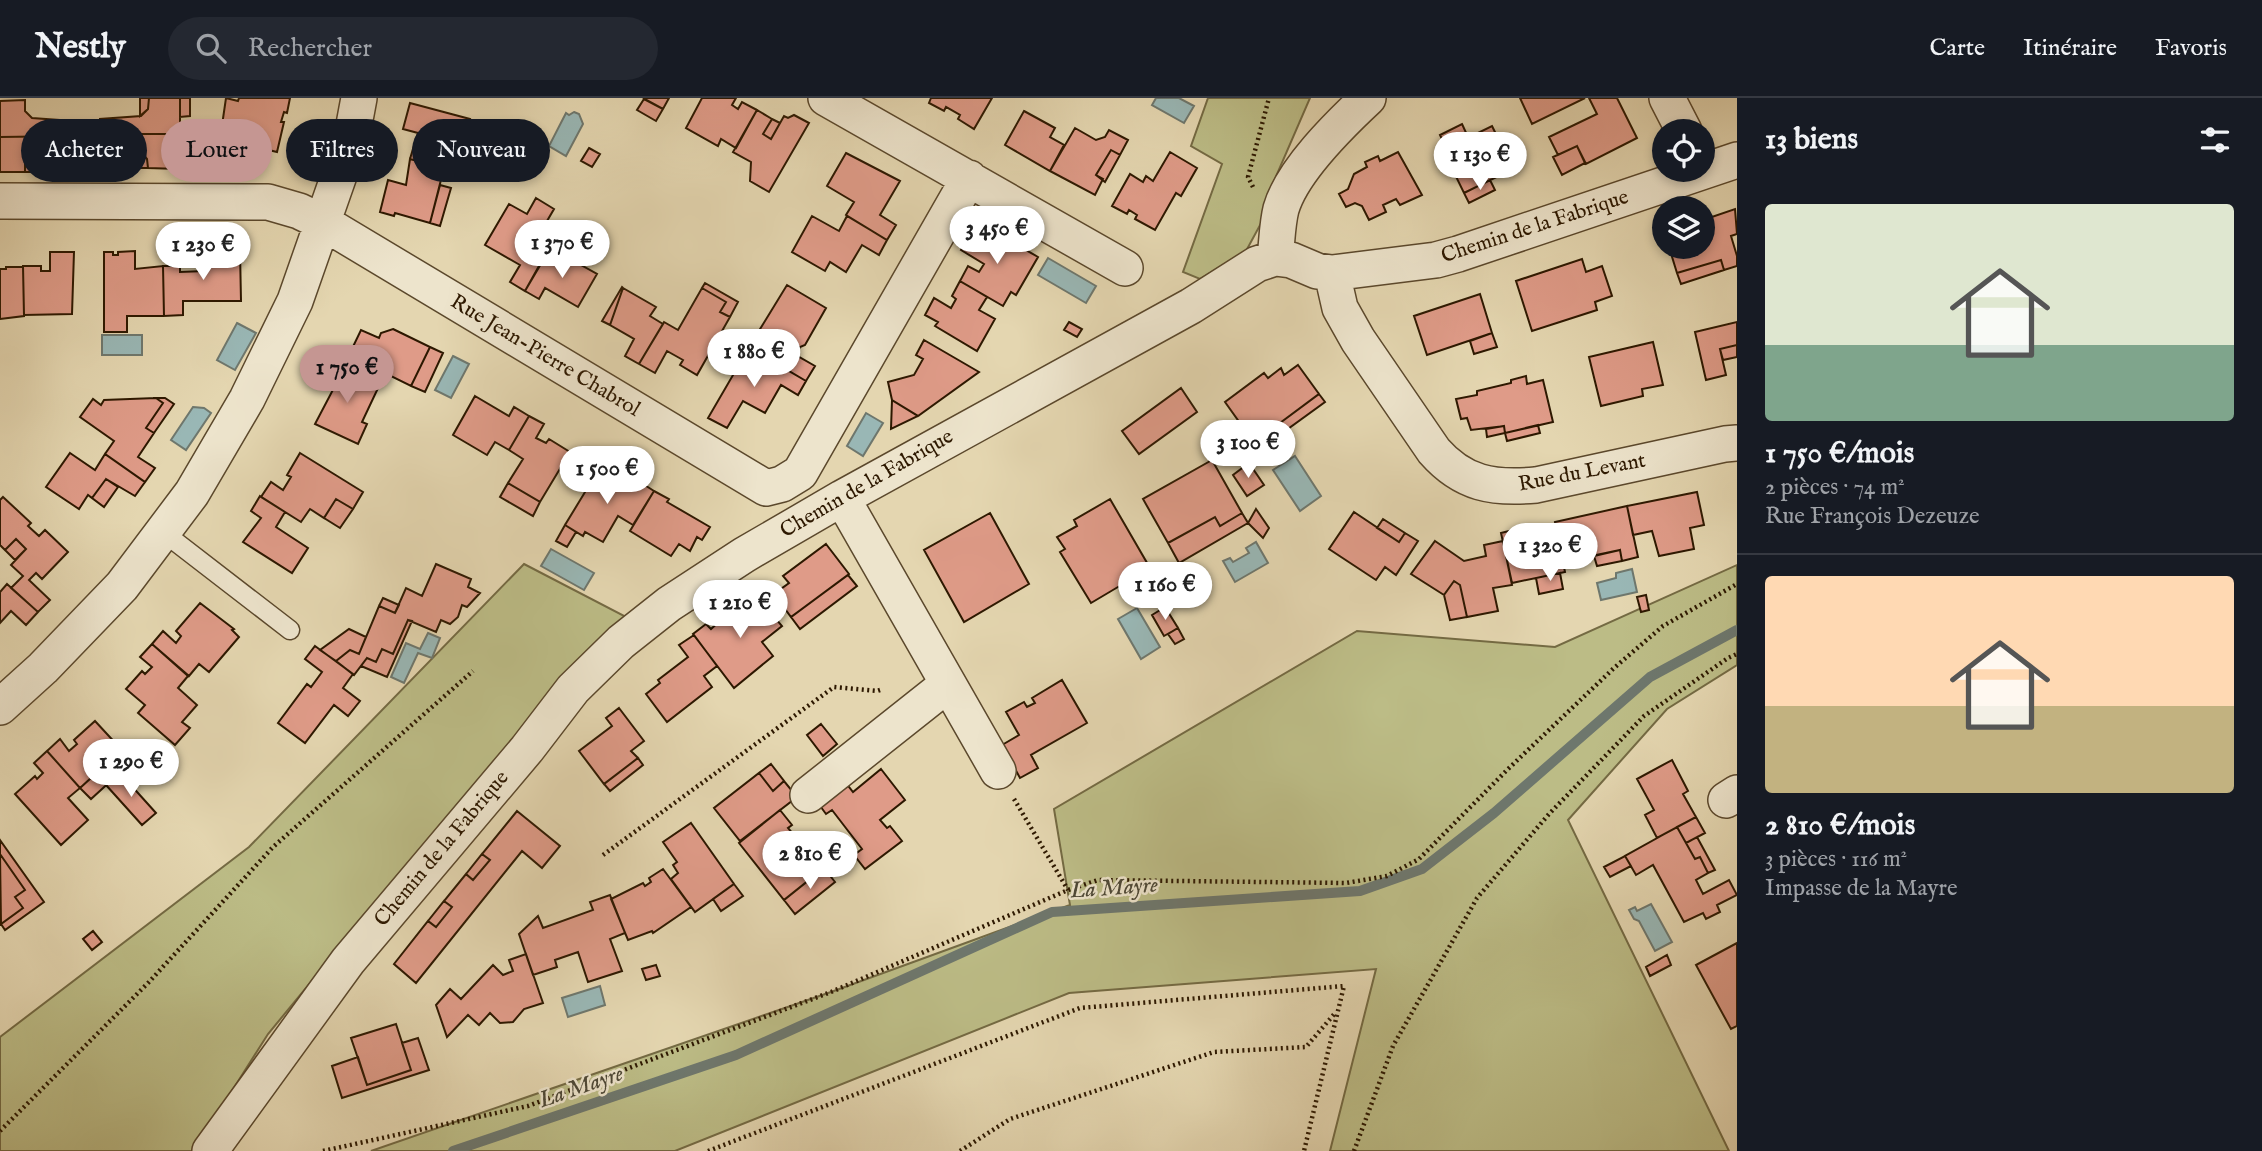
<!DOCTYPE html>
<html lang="fr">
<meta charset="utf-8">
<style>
body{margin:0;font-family:"IM FELL English",serif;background:#242831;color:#f1f3f6;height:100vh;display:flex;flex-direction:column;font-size:26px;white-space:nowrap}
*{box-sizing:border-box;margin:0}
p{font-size:23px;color:#9ea1a6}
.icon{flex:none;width:38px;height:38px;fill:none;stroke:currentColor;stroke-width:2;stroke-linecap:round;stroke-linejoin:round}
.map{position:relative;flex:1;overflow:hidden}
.sheet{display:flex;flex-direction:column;background:#171b24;width:525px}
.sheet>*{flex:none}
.hud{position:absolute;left:21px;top:21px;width:665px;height:63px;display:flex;gap:14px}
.buttons{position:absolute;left:1652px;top:21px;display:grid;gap:14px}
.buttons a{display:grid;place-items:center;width:63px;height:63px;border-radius:50%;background:#171b24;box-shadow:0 4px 10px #0003;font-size:35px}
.price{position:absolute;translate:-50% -60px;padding:0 16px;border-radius:24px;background:#fff;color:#222;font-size:23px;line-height:46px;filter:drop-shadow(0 2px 4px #0008)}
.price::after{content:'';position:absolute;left:50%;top:42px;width:21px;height:16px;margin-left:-10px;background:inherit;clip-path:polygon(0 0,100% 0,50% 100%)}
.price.current{background:#c59692;color:#111}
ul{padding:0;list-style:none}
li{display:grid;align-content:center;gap:14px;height:371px;padding:0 28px}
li+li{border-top:2px solid #363941}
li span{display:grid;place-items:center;height:217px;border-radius:7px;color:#555}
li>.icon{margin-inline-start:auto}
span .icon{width:126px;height:126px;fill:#fffc;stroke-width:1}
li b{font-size:30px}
h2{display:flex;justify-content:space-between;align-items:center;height:84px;padding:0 28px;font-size:30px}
.pill{padding:0 24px;border-radius:32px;background:#171b24;box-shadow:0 4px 10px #0003;font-size:24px;line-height:63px}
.pill.current{background:#c59692;color:#111}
header{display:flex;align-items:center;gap:42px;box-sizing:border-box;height:98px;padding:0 35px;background:#171b24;border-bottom:2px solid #363941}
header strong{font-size:33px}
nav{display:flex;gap:38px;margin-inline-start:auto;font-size:24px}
.search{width:490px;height:63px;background:#242831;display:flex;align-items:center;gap:18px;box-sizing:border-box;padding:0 24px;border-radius:38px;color:#9ea1a6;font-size:26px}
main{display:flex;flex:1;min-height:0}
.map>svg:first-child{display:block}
.green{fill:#bcbc86;stroke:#746a43;stroke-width:2}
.water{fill:#99b7b5;stroke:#6e776d;stroke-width:2}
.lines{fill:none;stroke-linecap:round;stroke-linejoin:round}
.stream{stroke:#6e776d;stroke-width:10}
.building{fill:#df9b88;stroke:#2d1800;stroke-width:2}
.lane-casing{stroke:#5b482c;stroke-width:21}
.street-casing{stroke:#5b482c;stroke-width:38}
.path{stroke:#2d1800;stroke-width:4.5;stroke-dasharray:2 3.5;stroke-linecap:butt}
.lane{stroke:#ede4cc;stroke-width:18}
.street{stroke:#ede4cc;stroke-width:35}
.labels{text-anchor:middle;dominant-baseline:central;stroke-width:5;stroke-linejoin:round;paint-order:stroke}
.street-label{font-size:21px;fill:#2d1800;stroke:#ede4cc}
.water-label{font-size:23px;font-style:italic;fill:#4d4836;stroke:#ede4cc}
</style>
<header>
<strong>Nestly</strong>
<div class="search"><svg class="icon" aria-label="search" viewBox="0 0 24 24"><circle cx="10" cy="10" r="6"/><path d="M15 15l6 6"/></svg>Rechercher</div>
<nav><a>Carte</a><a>Itinéraire</a><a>Favoris</a></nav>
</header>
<main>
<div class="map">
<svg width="1737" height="1053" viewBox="0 0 1737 1053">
<rect width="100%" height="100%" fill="#e4d6b0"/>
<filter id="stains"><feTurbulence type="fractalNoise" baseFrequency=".00286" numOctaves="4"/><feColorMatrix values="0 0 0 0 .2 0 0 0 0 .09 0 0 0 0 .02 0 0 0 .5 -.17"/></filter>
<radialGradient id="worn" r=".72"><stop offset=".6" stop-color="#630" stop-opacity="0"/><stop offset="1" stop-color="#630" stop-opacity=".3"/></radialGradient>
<path class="green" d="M1208 0H1310L1274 83 1265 118 1246 153 1200 181 1183 174 1222 66 1191 48Z
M524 466 632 522 377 804 268 936 194 1053H0V939L249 749Z
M1737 467V567L1667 611 1568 722 1729 1053H1330L1376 871 1069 895 675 1053H371L831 894 1070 807 1054 711 1357 533 1555 549Z"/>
<path class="water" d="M1156 0H1179L1194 8 1184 25 1152 7Z
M574 14 579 16 583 26 566 58 549 48 566 15 569 17Z
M1048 160 1096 188 1086 205 1038 177Z
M237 225 256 235 235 272 217 262Z
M102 237H142V257H102Z
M453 258 469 266 451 300 435 292Z
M193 309 204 310 211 315 186 352 171 342Z
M866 315 883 325 863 358 847 348Z
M1295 358 1321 398 1300 413 1273 372Z
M1256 444 1268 465 1235 484 1223 463 1230 460 1233 464 1249 455 1246 450Z
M551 451 594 475 584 492 541 468Z
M1632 471 1637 494 1601 502 1597 485 1616 480V475Z
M1137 510 1160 549 1141 561 1118 521Z
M428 535 440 540 432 560 418 555 404 585 391 579 406 545 420 551Z
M1651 806 1672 844 1655 853 1639 823 1634 821 1629 812 1635 809 1637 813Z
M600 888 605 907 568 919 562 900Z"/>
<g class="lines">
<path class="stream" d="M453 1053 736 957 1052 814 1360 793 1422 771 1494 715 1650 579 1737 532"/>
</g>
<path class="building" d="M140 0H149L148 11 140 18Z
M149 0H180V36H100V21L141 18 148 11Z
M180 0H190V18L180 19Z
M226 0 238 3 239 0H290L287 15 284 14 281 24H284L277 54 256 49 255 52 237 48 238 46 220 41Z
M643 0H669L663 11Z
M702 0H736L732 7 738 11 742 4 757 12 736 50 721 41 718 48 686 30Z
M931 0H992L974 31 958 21 960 17 946 9 944 13 929 5Z
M1520 0H1585L1532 26Z
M1589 0H1617L1637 40 1586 66 1577 48 1558 57 1549 39 1597 16Z
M644 1 663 11 656 23 637 12Z
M25 2V13L32 20 73 23V38L0 39V3Z
M410 5 470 21 460 57H463L458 74 410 61 415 44 430 48 433 39 403 31Z
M757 12 772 21 763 36 771 41 784 18 788 20 794 17 809 25 769 94 750 83 751 64 733 54Z
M1024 13 1055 30 1050 39 1064 47 1050 73 1005 47Z
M772 21 780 25 771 41 763 36Z
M1462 26 1468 39 1446 50 1440 37Z
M1492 28 1513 71 1464 95 1443 52Z
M1075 30 1096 42 1105 39 1109 32 1128 42 1120 57 1111 52 1096 77 1103 81 1095 97 1050 73Z
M418 35 433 39 430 48 415 44Z
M100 36H180L179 71 148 70 147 61 141 54H126V50L100 51Z
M73 38V54H47V57H32L25 64V74H0V39Z
M1577 48 1585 65 1562 77 1553 59Z
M589 50 600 56 592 69 581 63Z
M1111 52 1120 57 1105 84 1096 77Z
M138 53 147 61 148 70H138Z
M1170 54 1197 70 1181 98 1176 95 1155 132 1135 121 1137 117 1129 112 1127 116 1112 108 1130 76 1143 84 1146 78 1153 83Z
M1398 54 1422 97 1400 107 1396 101 1383 107 1386 114 1369 122 1362 108 1355 105 1346 109 1339 96 1348 91 1354 76 1367 69 1365 64 1378 58 1380 63Z
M846 55 900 83 880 117 896 127 887 142 846 117 854 104 827 88Z
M32 57H35V74H25V64Z
M410 61 444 70 430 125 395 115 394 118 380 114 388 82 406 87Z
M1490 82 1495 92 1469 105 1464 95Z
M440 87 451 90 440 128 430 125Z
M536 100 554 111 536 142 549 150 525 193 510 184 520 167 485 147 509 106 527 116Z
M1735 111 1737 136 1731 138 1737 158V168L1724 172 1721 162 1677 175 1669 149H1703V122Z
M812 118 839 133 847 118 887 142 879 157 862 147 846 174 830 164 825 173 792 154Z
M988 130 1038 159 1016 197 1011 194 1003 208 960 183 968 168 979 174 984 166 961 152 972 133 983 139Z
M135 153V171L163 168 164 218H127V234H104V154H113V157H118V154Z
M204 153H240L241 203H183V217L164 218 163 168H180V174L204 173Z
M50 154H74L72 216 24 217 23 168H41V173H50Z
M563 157 597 176 578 209 545 190 539 201 525 193 545 159 557 166Z
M1582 161 1586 174 1602 168 1612 198 1595 204 1597 212 1532 233 1516 183Z
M1721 162 1724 172 1681 186 1677 175Z
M6 169H23L24 218 0 221V171H6Z
M960 183 987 199 979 212 995 221 977 253 935 228 938 224 925 217 934 200 951 210 956 201 952 198Z
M705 185 738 204 730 219 720 214 726 204 702 190Z
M787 187 826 210 805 247 800 249 796 257 815 268 806 283 765 259 772 245 757 236Z
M622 189 623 190 610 227 602 223Z
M623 190 656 209 650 218 663 226 639 266 625 258 634 241 610 227Z
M702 190 726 204 720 214 730 219 697 277 680 267 683 262 667 253 655 275 639 266 664 224 678 232Z
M1480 196 1492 235 1427 257 1414 218Z
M1069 224 1082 231 1077 239 1064 232Z
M1737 224V247L1720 251 1726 277 1706 282 1695 234Z
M393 231 430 249 411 288 385 275 379 288 334 266 341 251 350 255 361 232 379 240 381 235Z
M1492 235 1497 249 1474 256 1470 243Z
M924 242 979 274 918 318 892 302 888 284 914 277 923 261 916 257Z
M1653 244 1663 287 1642 291 1643 298 1601 308 1589 259Z
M1737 247V259L1723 262 1720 251Z
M430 249 443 255 425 294 411 288Z
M764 258 806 283 798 297 781 287 765 315 743 303 727 330 708 320 740 265 755 273Z
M334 266 379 288 362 324 367 326 358 346 315 326 336 286 327 282Z
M1298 267 1319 296 1280 325 1285 333 1272 342 1268 337 1255 346 1225 304 1264 275 1268 280 1281 270 1284 277Z
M1526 278 1527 286 1543 282 1553 324 1505 335 1504 328 1471 332 1467 320 1461 321 1456 301 1477 297V293L1511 285V282Z
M1181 290 1197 314 1139 356 1122 333Z
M1319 296 1325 304 1285 333 1280 325Z
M475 298 509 318 514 309 529 318 509 352 495 344 487 357 453 337Z
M156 300 163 305 146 330 154 335 138 359 155 370 145 384 105 356 114 343 80 319 93 301 101 307 104 302Z
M156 300H165L174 306 154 335 146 330 163 305Z
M892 302 918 318 891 331Z
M529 318 544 326 536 340 546 345 549 341 570 354 540 404 508 385 523 361 509 352Z
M1538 327 1540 335 1507 343 1505 335Z
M1241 328 1250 340 1243 346 1233 334Z
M1504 328 1505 335 1487 339 1486 331Z
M70 355 95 372 105 356 145 384 135 398 106 381 92 400 88 397 79 411 46 389Z
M300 355 363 394 353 411 336 401 324 420 310 411 301 424 261 399 271 384 283 392 291 379 287 377Z
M1212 362 1242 415 1220 428 1215 419 1168 445 1143 401Z
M1249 365 1264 387 1247 398 1233 377Z
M599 371 614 380 611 383 618 387 620 384 634 392 640 384 654 393 633 427 618 418 603 444 585 434 583 438 565 427Z
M106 381 118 389 104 409 92 400Z
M508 385 540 404 533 418 500 399Z
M654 393 669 401 667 404 710 429 702 442 697 439 690 453 679 446 671 458 630 433Z
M1697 394 1704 427 1690 430 1694 451 1659 458 1652 433 1633 437 1627 408Z
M260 398 285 414 276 429 308 450 292 475 243 444 261 420 251 413Z
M3 399 31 425 28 428 39 438 45 432 68 454 42 481 36 475 29 482 50 502 38 514 11 490 23 478 11 467 26 451 16 441 5 452 0 447V402Z
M336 401 353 411 340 430 324 420Z
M1110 401 1150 470 1091 505 1060 454 1065 451 1057 439 1077 428 1074 422Z
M1627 408 1638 459 1622 463 1620 452 1563 464 1555 424Z
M1256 411 1269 430 1263 440 1248 425Z
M1354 414 1399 444 1405 435 1418 443 1396 477 1385 469 1376 482 1329 451Z
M990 415 1029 486 964 524 924 452Z
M1242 415 1248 425 1179 465 1168 445 1215 419 1220 428Z
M1383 421 1405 435 1399 444 1377 430Z
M565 427 576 434 567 449 556 443Z
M1556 430 1565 474 1512 485 1501 435 1517 431 1519 437Z
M16 441 26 451 15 462 5 452Z
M1435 443 1464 463 1486 458 1484 447 1503 443 1512 487 1493 490 1498 513 1467 519 1460 487 1454 483 1444 497 1411 476Z
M826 446 849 476 791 519 774 496 789 485 783 478Z
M1620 452 1622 463 1597 468 1594 458Z
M436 466 471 481 468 489 480 495 467 509 462 507 458 519 450 526 441 522 436 534 408 522 393 556 382 551 376 564 367 560 354 577 336 563 350 552 359 556 379 508 395 515 406 490 422 498Z
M1560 475 1563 491 1539 496 1536 480Z
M848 477 857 488 800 531 791 519Z
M1454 483 1460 487 1467 519 1450 522 1444 497Z
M7 486 38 514 26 527 11 513 0 525V494Z
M754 495 782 528 762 544 773 558 734 590 693 536 706 526 711 531 722 521 725 525 733 519 730 515Z
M1646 497 1649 512 1641 514 1637 499Z
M383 500 399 507 395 515 379 508Z
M200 505 234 531 232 532 239 539 209 574 199 566 189 578 152 546 163 533 176 545 181 538 176 533Z
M1165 509 1178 530 1164 538 1152 517Z
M408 522 412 523 387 579 361 568 367 560 376 564 382 551 393 556Z
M1178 530 1184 541 1175 546 1168 536Z
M349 531 366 539 359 556 350 552 336 563 320 552Z
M694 537 717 568 704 578 712 589 667 624 646 596 660 585 658 582 688 559 679 547Z
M152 546 188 578 178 590 197 607 182 624 190 630 175 647 138 615 145 607 126 591 142 573 145 576 152 569 140 559Z
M315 548 353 576 343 590 360 603 348 618 334 607 305 645 278 625 307 586 311 589 322 574 305 561Z
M1062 582 1087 625 1031 657 1038 670 1020 680 1002 647 1019 637 1006 614 1024 604 1027 609 1035 605 1032 600Z
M619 610 644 643 631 653 638 660 604 686 579 653 612 628 606 620Z
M95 623 119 649 90 676 92 679 80 690 47 653 60 641 69 653 77 646 74 642Z
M821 626 837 646 823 658 807 637Z
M125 645 137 659 91 701 80 690 92 679 90 676Z
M47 653 80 690 68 700 88 722 61 747 15 696 35 678 37 681 43 675 34 665Z
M638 660 643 667 610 693 604 686Z
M1672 662 1688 693 1683 696 1696 719 1657 740 1645 717 1654 712 1637 681Z
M771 666 784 683 773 693 759 675Z
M881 671 905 702 880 722 887 730 890 728 902 743 865 771 854 757 862 751 832 712 826 716 815 701 842 680 853 694Z
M120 675 156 715 142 727 106 687Z
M759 675 773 693 784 683 797 699 740 743 714 710Z
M780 712 792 727 788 730 802 747 804 745 824 770 784 802 739 745Z
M517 713 560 748 542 770 522 753 416 885 394 866 428 823 436 829 452 809 444 803 466 776 473 782 490 762 482 756Z
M1696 719 1705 735 1686 745 1677 729Z
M691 725 734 786 695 814 671 781 678 775 673 767 677 764 663 744Z
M1677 729 1695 761 1700 759 1708 775 1696 782 1703 796 1729 782 1737 797 1717 807 1720 814 1706 821 1703 815 1684 824 1653 767 1636 777 1625 758Z
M1697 739 1715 772 1708 775 1700 759 1695 761 1686 745Z
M0 742 44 804 5 832 1 826 23 810 15 799 25 792 0 756Z
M0 756 25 792 15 799 23 810 1 826Z
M482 756 490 762 473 782 466 776Z
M1625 758 1631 768 1610 779 1604 769Z
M824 770 835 784 795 816 784 802Z
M663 771 691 809 653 835 652 833 628 842 611 801 643 785 645 788 651 784 649 780Z
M734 786 743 798 721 813 713 801Z
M610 797 625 835 610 841 622 873 588 884 578 854 555 862 557 869 533 877 519 836 538 818 543 830 593 812 590 804Z
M444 803 452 809 436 829 428 823Z
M93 833 102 844 92 852 83 841Z
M1737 845V928L1731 931 1696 867Z
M526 856 543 905 524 911 513 924 500 925 490 915 479 927 468 917 447 939 436 907 450 891 461 901 493 867 503 877 513 873 509 862Z
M1667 857 1671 867 1650 878 1646 869Z
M656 867 660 878 646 882 642 871Z
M396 926 411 972 367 987 351 940Z
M418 940 429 972 342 1000 332 968 358 959 367 987 411 972 402 945Z"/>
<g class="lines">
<defs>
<path id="lane" d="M163 434 290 532"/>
<path id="street" d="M826 0 1125 170
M1667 0 1684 33
M0 103 268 104 299 113 324 125 766 390 782 386 800 375 969 80
M1275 160C1277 145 1277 127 1281 111 1292 73 1339 27 1368 0
M1332 175 1340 210 1358 242 1434 353C1463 386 1493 391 1536 387L1725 346 1737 345
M842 400 998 673
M0 609 43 570 122 488 192 395 247 301 295 203 351 43 359 0
M808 697 948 586
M1726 702 1737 695
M210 1053 348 863 527 651 573 591 621 544 669 506 744 457 842 400 1191 208 1257 166 1275 160 1291 162 1317 173 1332 175 1436 162 1458 156 1737 62"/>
</defs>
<use href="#lane" class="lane-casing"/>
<use href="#street" class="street-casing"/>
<path class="path" d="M1253 89 1248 79 1269 0
M1014 701 1068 792
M603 757 834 589 877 593 883 591
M0 1033 149 884 273 749 473 573
M323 1053 528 1008 831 894 1068 792 1098 782 1346 785 1387 778 1419 761 1507 672 1614 570 1663 528 1737 486
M708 1053 1080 910 1344 888 1304 1053
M960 1053 1010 1021 1214 954 1306 949 1336 914
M1354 1053 1393 948 1477 800 1549 716 1644 618 1728 560 1737 556"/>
<use href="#lane" class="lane"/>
<use href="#street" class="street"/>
</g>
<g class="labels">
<g class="street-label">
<text transform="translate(1535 129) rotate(-18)">Chemin de la Fabrique</text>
<text transform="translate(545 258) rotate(31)">Rue Jean-Pierre Chabrol</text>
<text transform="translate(1582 375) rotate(-11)">Rue du Levant</text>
<text transform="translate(867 386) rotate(-30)">Chemin de la Fabrique</text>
<text transform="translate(442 751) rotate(-50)">Chemin de la Fabrique</text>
</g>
<g class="water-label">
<text transform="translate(1114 790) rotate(-4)">La Mayre</text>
<text transform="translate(581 989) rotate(-19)">La Mayre</text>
</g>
</g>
<rect width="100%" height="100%" filter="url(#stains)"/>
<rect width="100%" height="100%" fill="url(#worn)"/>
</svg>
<div class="buttons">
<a><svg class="icon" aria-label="locate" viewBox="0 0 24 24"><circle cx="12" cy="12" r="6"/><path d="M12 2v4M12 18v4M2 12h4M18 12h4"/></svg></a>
<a><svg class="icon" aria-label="layers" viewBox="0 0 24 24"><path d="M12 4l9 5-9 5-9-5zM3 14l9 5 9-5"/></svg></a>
</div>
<b class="price" style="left:1480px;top:94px">1 130 €</b>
<b class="price" style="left:997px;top:168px">3 450 €</b>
<b class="price" style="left:562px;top:182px">1 370 €</b>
<b class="price" style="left:203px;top:184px">1 230 €</b>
<b class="price" style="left:754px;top:291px">1 880 €</b>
<b class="price current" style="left:347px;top:307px">1 750 €</b>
<b class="price" style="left:1248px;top:382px">3 100 €</b>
<b class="price" style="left:607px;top:408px">1 500 €</b>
<b class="price" style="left:1550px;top:485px">1 320 €</b>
<b class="price" style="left:1165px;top:524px">1 160 €</b>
<b class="price" style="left:740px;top:542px">1 210 €</b>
<b class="price" style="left:131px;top:701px">1 290 €</b>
<b class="price" style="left:810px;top:793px">2 810 €</b>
<div class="hud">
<a class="pill">Acheter</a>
<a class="pill current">Louer</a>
<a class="pill">Filtres</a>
<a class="pill">Nouveau</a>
</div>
</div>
<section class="sheet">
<h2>13 biens<svg class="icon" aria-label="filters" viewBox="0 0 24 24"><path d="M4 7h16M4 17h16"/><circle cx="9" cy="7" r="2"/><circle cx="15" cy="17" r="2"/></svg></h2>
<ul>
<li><span style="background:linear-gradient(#dfe7d0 65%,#7fa58c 0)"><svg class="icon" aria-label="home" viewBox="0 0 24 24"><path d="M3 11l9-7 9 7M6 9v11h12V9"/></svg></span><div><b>1 750 €/mois</b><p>2 pièces · 74 m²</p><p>Rue François Dezeuze</p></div></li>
<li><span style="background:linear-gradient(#ffd9b3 60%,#c2b280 0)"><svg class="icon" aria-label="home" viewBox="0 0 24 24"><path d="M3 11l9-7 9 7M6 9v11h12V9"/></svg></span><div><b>2 810 €/mois</b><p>3 pièces · 116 m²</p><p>Impasse de la Mayre</p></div></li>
</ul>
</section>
</main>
